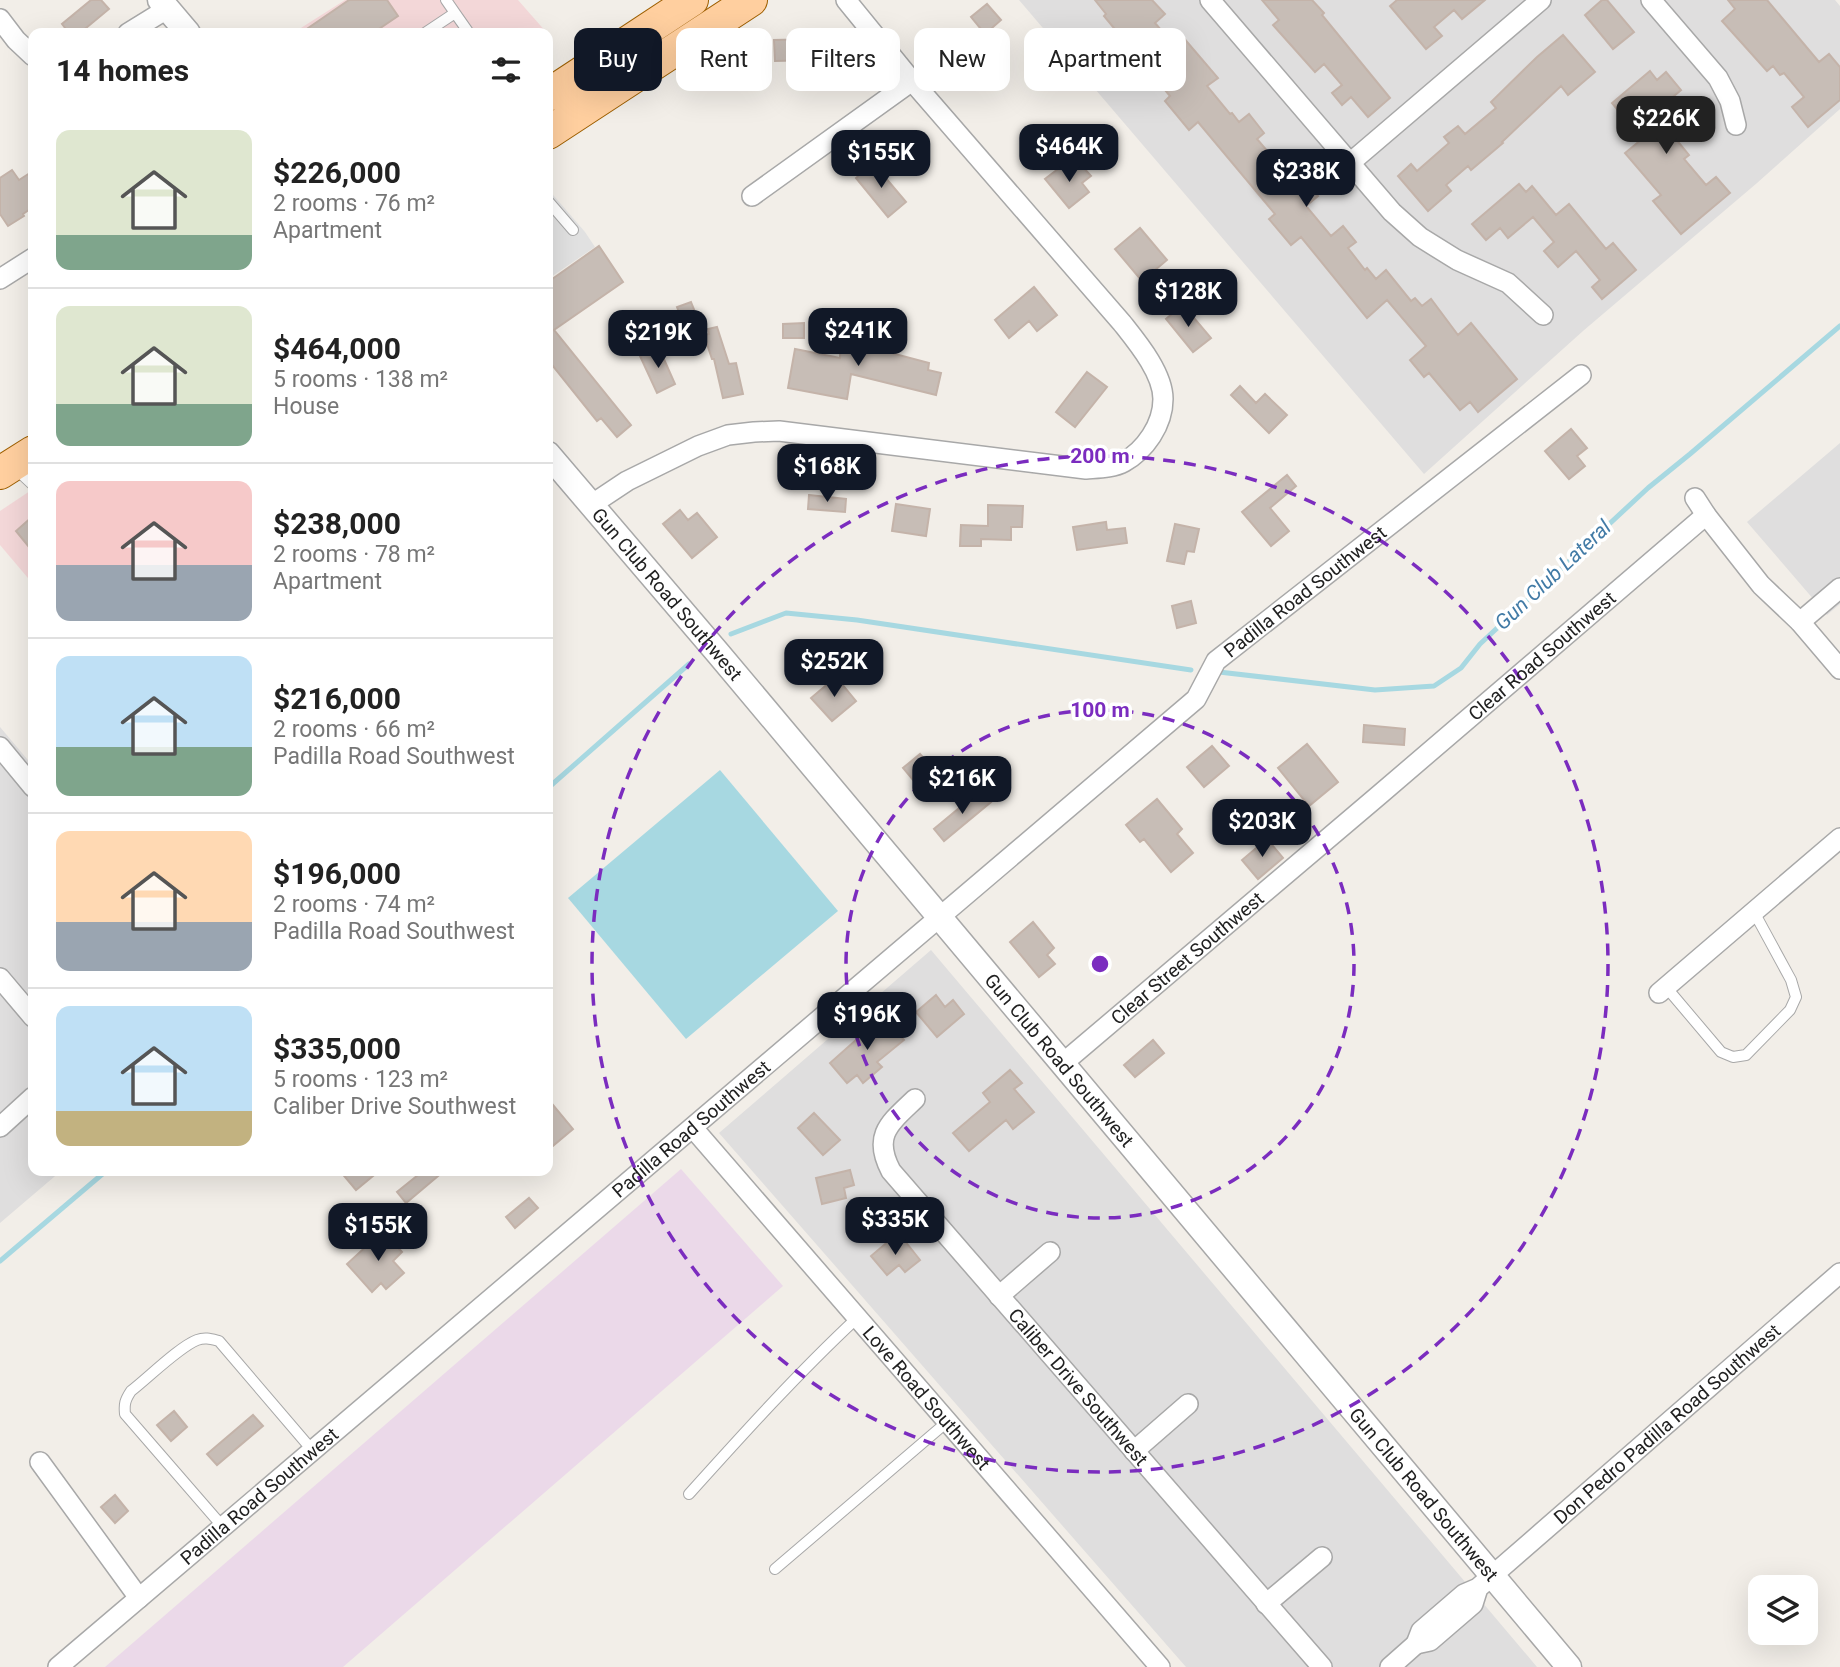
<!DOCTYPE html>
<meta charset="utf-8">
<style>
body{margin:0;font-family:Roboto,sans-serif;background:#f6f6f6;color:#222;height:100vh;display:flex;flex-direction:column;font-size:26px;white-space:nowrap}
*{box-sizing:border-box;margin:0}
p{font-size:23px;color:#767676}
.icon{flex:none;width:38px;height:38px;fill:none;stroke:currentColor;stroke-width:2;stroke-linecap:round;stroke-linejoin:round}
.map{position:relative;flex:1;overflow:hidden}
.panel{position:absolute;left:28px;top:28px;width:525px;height:1148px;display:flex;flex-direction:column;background:#fff;border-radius:14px;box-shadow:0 7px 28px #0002}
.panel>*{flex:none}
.top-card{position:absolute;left:574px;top:28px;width:665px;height:63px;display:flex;gap:14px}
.buttons{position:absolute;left:1748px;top:1575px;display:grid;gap:14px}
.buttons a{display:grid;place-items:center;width:70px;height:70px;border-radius:14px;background:#fff;box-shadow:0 7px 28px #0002;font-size:35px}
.price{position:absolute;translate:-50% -60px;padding:0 16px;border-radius:14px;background:#111827;color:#fff;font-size:23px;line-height:46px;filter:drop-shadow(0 2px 4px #0008)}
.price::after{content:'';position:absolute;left:50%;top:42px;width:21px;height:16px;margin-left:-10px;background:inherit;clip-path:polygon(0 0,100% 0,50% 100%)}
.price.current{background:#222;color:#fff}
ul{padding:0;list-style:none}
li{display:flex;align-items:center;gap:21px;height:175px;padding:0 28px}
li+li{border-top:2px solid #e0e0e0}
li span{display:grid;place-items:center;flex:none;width:196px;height:140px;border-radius:14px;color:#555}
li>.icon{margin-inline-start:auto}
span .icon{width:84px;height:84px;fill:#fffc;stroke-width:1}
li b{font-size:30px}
h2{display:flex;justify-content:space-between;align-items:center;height:84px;padding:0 28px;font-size:30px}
.chip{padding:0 24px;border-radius:14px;background:#fff;box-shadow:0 7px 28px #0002;font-size:24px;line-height:63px}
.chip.current{background:#111827;color:#fff}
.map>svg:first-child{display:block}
.residential{fill:#dfdede}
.commercial{fill:#f3d7d8}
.industrial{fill:#ebd9e9}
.parking{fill:#e1e1e1}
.water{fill:#a7d8e1}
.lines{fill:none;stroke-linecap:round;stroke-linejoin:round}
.stream{stroke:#a7d8e1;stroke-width:5}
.building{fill:#c7bdb6;stroke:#c4b3a9;stroke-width:2}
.service-casing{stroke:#a8a8a8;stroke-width:12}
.minor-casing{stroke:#a8a8a8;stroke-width:22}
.tertiary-casing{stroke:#a8a8a8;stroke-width:27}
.primary-casing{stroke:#9e5f00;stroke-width:34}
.service{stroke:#fff;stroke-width:10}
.minor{stroke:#fff;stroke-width:19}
.tertiary{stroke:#fff;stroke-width:24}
.primary{stroke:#ffcf9f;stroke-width:32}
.ring{fill:none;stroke:#7b2cbf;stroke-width:3.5;stroke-dasharray:12 9}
.labels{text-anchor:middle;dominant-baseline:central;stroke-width:7;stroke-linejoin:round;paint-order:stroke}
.street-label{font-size:19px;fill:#212121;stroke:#fff}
.water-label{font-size:21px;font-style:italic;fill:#427ba6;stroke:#fff}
.centre{fill:#7b2cbf;stroke:#fff;stroke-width:3.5}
.ring-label{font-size:21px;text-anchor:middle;font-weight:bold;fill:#7b2cbf;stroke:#fff;stroke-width:7;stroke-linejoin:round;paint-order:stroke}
</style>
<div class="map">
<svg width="1840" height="1667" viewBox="0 0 1840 1667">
<rect width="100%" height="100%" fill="#f2eee8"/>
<path class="residential" d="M1019 0H1835L1840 6V109L1757 183 1583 331 1424 474Z
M1840 443V604L1827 615 1747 522Z
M0 727 33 766V1171H61L0 1223Z
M931 950 1537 1667H1186L719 1133Z"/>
<path class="commercial" d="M345 0H518L547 33H293Z
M33 489V584L0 545V511Z"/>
<path class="industrial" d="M681 1169 783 1286 343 1667H105Z"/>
<path class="parking" d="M548 189 585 232 595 247 548 279Z"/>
<path class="water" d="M720 770 838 911 686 1039 568 898Z"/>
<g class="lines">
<path class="stream" d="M731 634 786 613 857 620 1191 670
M1219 672 1375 690 1434 686 1461 668 1480 644 1648 488 1690 454 1840 326
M548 788 689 664
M0 1261 106 1171"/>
</g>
<path class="building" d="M91 0H101L109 9 80 33H69L62 24Z
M349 0H387L398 16 373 33H301Z
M1095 0H1152L1165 14 1155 23 1173 44 1182 36 1218 78 1207 86 1230 114 1232 113 1239 122 1249 114 1264 133 1257 139 1275 160 1283 154 1318 196 1306 206 1331 236 1343 226 1356 242 1348 248 1365 270 1367 268 1376 279 1386 270 1411 301 1415 298 1422 306 1431 299 1458 335 1471 323 1517 379 1478 412 1470 402 1460 410 1429 373 1424 377 1410 360 1426 346 1387 300 1367 318 1301 237 1291 245 1269 219 1275 214 1198 122 1189 130 1165 101 1170 96 1104 16 1106 14Z
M1262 0H1312L1324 13 1322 15 1390 98 1368 117 1351 97 1342 105 1332 93 1342 85 1324 64 1315 72 1273 25 1279 20Z
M1397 0H1485L1462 19 1454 10 1434 27 1442 36 1426 49 1390 6Z
M1602 0H1607L1634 32 1613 49 1585 15Z
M1728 0H1767L1819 62 1829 54 1840 67V100L1808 127 1792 107 1804 97 1784 73 1780 75 1773 66 1767 71 1722 21 1735 9Z
M987 4 1001 20 985 34 971 17Z
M1563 35 1595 72 1568 95 1561 86 1502 142 1503 143 1471 170 1468 166 1446 185 1451 191 1428 211 1398 176 1411 164 1417 171 1449 143 1444 137 1458 126 1465 134 1496 108 1491 102 1537 57Z
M816 39V60L775 61 774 40Z
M1650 71 1657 80 1666 72 1681 90 1644 121 1665 146 1675 138 1689 155 1684 159 1706 185 1716 177 1730 193 1681 234 1653 201 1661 195 1625 153 1642 139 1612 103Z
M873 163 906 202 888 217 856 178Z
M1066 163 1072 171 1080 164 1091 176 1082 183 1089 192 1069 208 1045 179Z
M12 170 19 180 33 171V207L23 214 24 216 8 226 0 214V178Z
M1519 184 1526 192 1532 186 1556 215 1569 204 1606 249 1613 243 1636 270 1602 299 1592 287 1600 280 1576 251 1558 267 1544 251 1554 242 1533 217 1508 238 1500 228 1486 240 1472 224Z
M1140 228 1167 260 1142 281 1115 249Z
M599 246 623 282 554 330 631 425 617 437 601 418 597 421 548 360V282Z
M1034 287 1057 315 1037 331 1029 321 1009 338 995 320Z
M691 302 699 322 685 327 677 307Z
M1183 305 1211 338 1193 352 1166 319Z
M842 319 862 321 861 345 929 363 928 370 941 373 936 395 851 374 847 399 788 388 795 349 840 358Z
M804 323V338H783V324Z
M717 327 729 364 736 363 743 394 723 398 714 359H712L704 335 709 334 708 329Z
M659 348 675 384 657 393 640 356Z
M1087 372 1107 387 1075 427 1056 412Z
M1240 386 1256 403 1265 394 1287 415 1269 433 1231 395Z
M1571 429 1587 448 1577 456 1585 466 1569 479 1545 451Z
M1287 475 1296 486 1270 508 1289 531 1271 546 1242 512Z
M809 495 846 499 845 512 808 509Z
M896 504 930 509 926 536 892 531Z
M988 505 1023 506 1022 527H1011V540L981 539V546H960L961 525 988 526Z
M680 510 688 520 697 513 717 537 692 558 663 524Z
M33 516V552L16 531Z
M1106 522 1107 530 1125 528 1127 543 1077 550 1073 527Z
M1175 524 1199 529 1194 552 1187 551 1184 564 1167 561Z
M1191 601 1196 623 1177 628 1172 606Z
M836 677 856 701 832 721 811 698Z
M1364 725 1405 729 1404 745 1363 742Z
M1307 744 1338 782 1309 806 1278 768Z
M1212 746 1229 766 1204 787 1187 767Z
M920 754 934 770 943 763 955 778 929 799 903 768Z
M981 790 991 802 944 841 934 829Z
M1157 799 1182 829 1177 834 1193 853 1171 872 1144 839 1140 842 1126 825Z
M1267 839 1283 858 1258 879 1242 860Z
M1033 922 1054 948 1047 955 1055 964 1039 977 1010 942Z
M936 995 945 1007 953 1000 964 1014 937 1037 916 1012Z
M883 1016 904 1040 877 1062 882 1067 863 1083 857 1075 847 1083 830 1063Z
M1153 1040 1164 1053 1135 1077 1124 1065Z
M1010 1070 1022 1083 1014 1089 1034 1112 1013 1129 1006 1120 969 1151 953 1133 990 1102 983 1093Z
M548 1099 573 1129 548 1150Z
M814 1113 840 1140 823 1155 798 1128Z
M850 1170 854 1185 844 1188 846 1198 822 1204 816 1178Z
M340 1171H379L356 1190Z
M423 1171H444L406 1203 397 1192Z
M529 1198 538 1208 515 1228 506 1217Z
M383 1231 402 1252 393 1261 404 1273 386 1289 381 1283 372 1292 347 1264Z
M890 1240 896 1247 904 1240 920 1260 905 1272 899 1265 887 1275 871 1256Z
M174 1411 187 1427 171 1441 157 1425Z
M253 1415 263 1426 217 1465 207 1454Z
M115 1495 128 1511 115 1523 101 1507Z"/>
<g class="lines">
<defs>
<path id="service" d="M446 0 455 13
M425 33 455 13 469 33
M548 201 573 230
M15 468 33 485
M1666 987 1721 1052 1733 1057 1746 1055 1790 1010 1796 997 1791 980 1754 912
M689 1494C743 1434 798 1373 857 1318
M223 1527 125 1414C124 1404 125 1400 131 1391 148 1378 179 1347 197 1340 205 1337 211 1339 219 1341L313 1451
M775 1569 947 1422"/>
<g id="minor">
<path d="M1210 0 1392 212 1420 237 1457 260 1508 283 1543 315"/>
<path d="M1651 0 1718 78 1730 101 1736 125"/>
<path d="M0 19 16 40 33 56"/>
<path d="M128 33 167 9"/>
<path d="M1350 163 1541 0"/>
<path d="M752 196 912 81"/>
<path d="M0 279 33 258"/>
<path d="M1695 498 1706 515 1761 585 1800 622 1840 669"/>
<path d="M591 505 627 481 698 446 728 435 754 432 779 431 1086 469C1098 468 1113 468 1124 462 1145 450 1163 425 1163 399 1163 373 1137 342 1122 323L912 81 846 0"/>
<path d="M1800 622 1840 588"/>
<path d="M0 747 33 787"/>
<path d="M0 978 33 1017"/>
<path d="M1659 993 1840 838"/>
<path id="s1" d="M1062 1064 1378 796 1706 515"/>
<path id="s2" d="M915 1099C890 1123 872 1135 891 1171L1322 1667"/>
<path d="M0 1127 33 1097"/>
<path id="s3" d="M693 1128 1160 1667"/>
<path d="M999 1296 1050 1252"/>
<path d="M1134 1451 1188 1404"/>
<path d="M40 1462 139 1598"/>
<path id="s4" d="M1478 1588 1473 1604 1430 1641 1416 1644 1421 1631 1464 1594 1478 1588 1840 1273"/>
<path d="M1266 1604 1322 1557"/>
<path id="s5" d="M58 1667 1196 699 1216 661 1581 375"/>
<path d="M1390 1667 1416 1644"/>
</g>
<g id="tertiary">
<path d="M160 0 188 33"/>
<path id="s6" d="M548 454 717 652 1569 1667"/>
</g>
<path id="primary" d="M548 95 692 0
M548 133 751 0
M0 473 33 452"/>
</defs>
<use href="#service" class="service-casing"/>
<use href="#minor" class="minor-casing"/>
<use href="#tertiary" class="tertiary-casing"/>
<use href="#primary" class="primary-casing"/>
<use href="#service" class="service"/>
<use href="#minor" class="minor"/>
<use href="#tertiary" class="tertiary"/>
<use href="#primary" class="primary"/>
</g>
<g class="ring">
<circle cx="1100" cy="964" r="254"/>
<circle cx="1100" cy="964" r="508"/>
</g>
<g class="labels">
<g class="street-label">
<text stroke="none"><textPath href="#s5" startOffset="1650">Padilla Road Southwest</textPath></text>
<text stroke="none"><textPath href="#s6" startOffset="184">Gun Club Road Southwest</textPath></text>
<text stroke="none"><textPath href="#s1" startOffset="630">Clear Road Southwest</textPath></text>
<text stroke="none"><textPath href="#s1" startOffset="164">Clear Street Southwest</textPath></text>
<text stroke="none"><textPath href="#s6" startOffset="793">Gun Club Road Southwest</textPath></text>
<text stroke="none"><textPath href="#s5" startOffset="831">Padilla Road Southwest</textPath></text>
<text stroke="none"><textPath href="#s2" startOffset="371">Caliber Drive Southwest</textPath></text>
<text stroke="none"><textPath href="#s3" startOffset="357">Love Road Southwest</textPath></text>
<text stroke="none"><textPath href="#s4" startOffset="424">Don Pedro Padilla Road Southwest</textPath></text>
<text stroke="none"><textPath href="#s6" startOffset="1360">Gun Club Road Southwest</textPath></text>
<text stroke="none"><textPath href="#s5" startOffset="264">Padilla Road Southwest</textPath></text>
</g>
<g class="water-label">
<text transform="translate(1553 575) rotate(-43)">Gun Club Lateral</text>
</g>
</g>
<circle cx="1100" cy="964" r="10" class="centre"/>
<g class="ring-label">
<text x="1100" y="463">200 m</text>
<text x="1100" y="717">100 m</text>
</g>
</svg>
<div class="buttons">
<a><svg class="icon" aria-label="layers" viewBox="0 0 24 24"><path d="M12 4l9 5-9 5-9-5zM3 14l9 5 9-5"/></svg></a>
</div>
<b class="price current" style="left:1666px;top:156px">$226K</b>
<b class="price" style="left:1069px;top:184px">$464K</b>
<b class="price" style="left:881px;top:190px">$155K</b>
<b class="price" style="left:1306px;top:209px">$238K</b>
<b class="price" style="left:1188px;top:329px">$128K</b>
<b class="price" style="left:858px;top:368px">$241K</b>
<b class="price" style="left:658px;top:370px">$219K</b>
<b class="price" style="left:827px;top:504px">$168K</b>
<b class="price" style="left:834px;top:699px">$252K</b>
<b class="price" style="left:962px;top:816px">$216K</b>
<b class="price" style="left:1262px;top:859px">$203K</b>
<b class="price" style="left:867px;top:1052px">$196K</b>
<b class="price" style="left:895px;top:1257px">$335K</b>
<b class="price" style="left:378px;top:1263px">$155K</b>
<div class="top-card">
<a class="chip current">Buy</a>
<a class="chip">Rent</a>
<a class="chip">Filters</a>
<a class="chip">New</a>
<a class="chip">Apartment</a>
</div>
<section class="panel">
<h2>14 homes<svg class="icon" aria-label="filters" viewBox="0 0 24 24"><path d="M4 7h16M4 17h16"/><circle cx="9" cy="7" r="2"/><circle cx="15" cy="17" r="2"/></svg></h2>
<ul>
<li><span style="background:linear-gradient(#dfe7d0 75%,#7fa58c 0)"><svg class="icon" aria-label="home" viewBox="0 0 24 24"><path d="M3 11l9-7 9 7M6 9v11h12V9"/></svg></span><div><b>$226,000</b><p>2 rooms · 76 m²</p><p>Apartment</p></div></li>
<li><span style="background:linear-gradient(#dfe7d0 70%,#7fa58c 0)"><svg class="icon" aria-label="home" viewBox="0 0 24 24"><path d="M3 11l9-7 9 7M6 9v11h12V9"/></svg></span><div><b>$464,000</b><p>5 rooms · 138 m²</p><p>House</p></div></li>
<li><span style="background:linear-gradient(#f6c9c9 60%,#9aa5b1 0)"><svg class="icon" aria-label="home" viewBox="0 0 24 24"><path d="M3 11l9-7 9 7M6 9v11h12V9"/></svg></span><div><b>$238,000</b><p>2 rooms · 78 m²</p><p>Apartment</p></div></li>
<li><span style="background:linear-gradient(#bfe0f5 65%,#7fa58c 0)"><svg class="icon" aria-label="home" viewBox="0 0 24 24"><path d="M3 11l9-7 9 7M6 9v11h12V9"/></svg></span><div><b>$216,000</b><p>2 rooms · 66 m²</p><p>Padilla Road Southwest</p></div></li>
<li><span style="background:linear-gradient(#ffd9b3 65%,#9aa5b1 0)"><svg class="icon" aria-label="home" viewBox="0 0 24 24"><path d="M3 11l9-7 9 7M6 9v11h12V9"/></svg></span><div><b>$196,000</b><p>2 rooms · 74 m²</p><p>Padilla Road Southwest</p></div></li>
<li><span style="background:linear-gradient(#bfe0f5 75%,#c2b280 0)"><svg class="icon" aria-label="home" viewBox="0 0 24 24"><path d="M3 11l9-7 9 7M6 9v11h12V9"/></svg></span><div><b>$335,000</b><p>5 rooms · 123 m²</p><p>Caliber Drive Southwest</p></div></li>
</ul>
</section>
</div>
